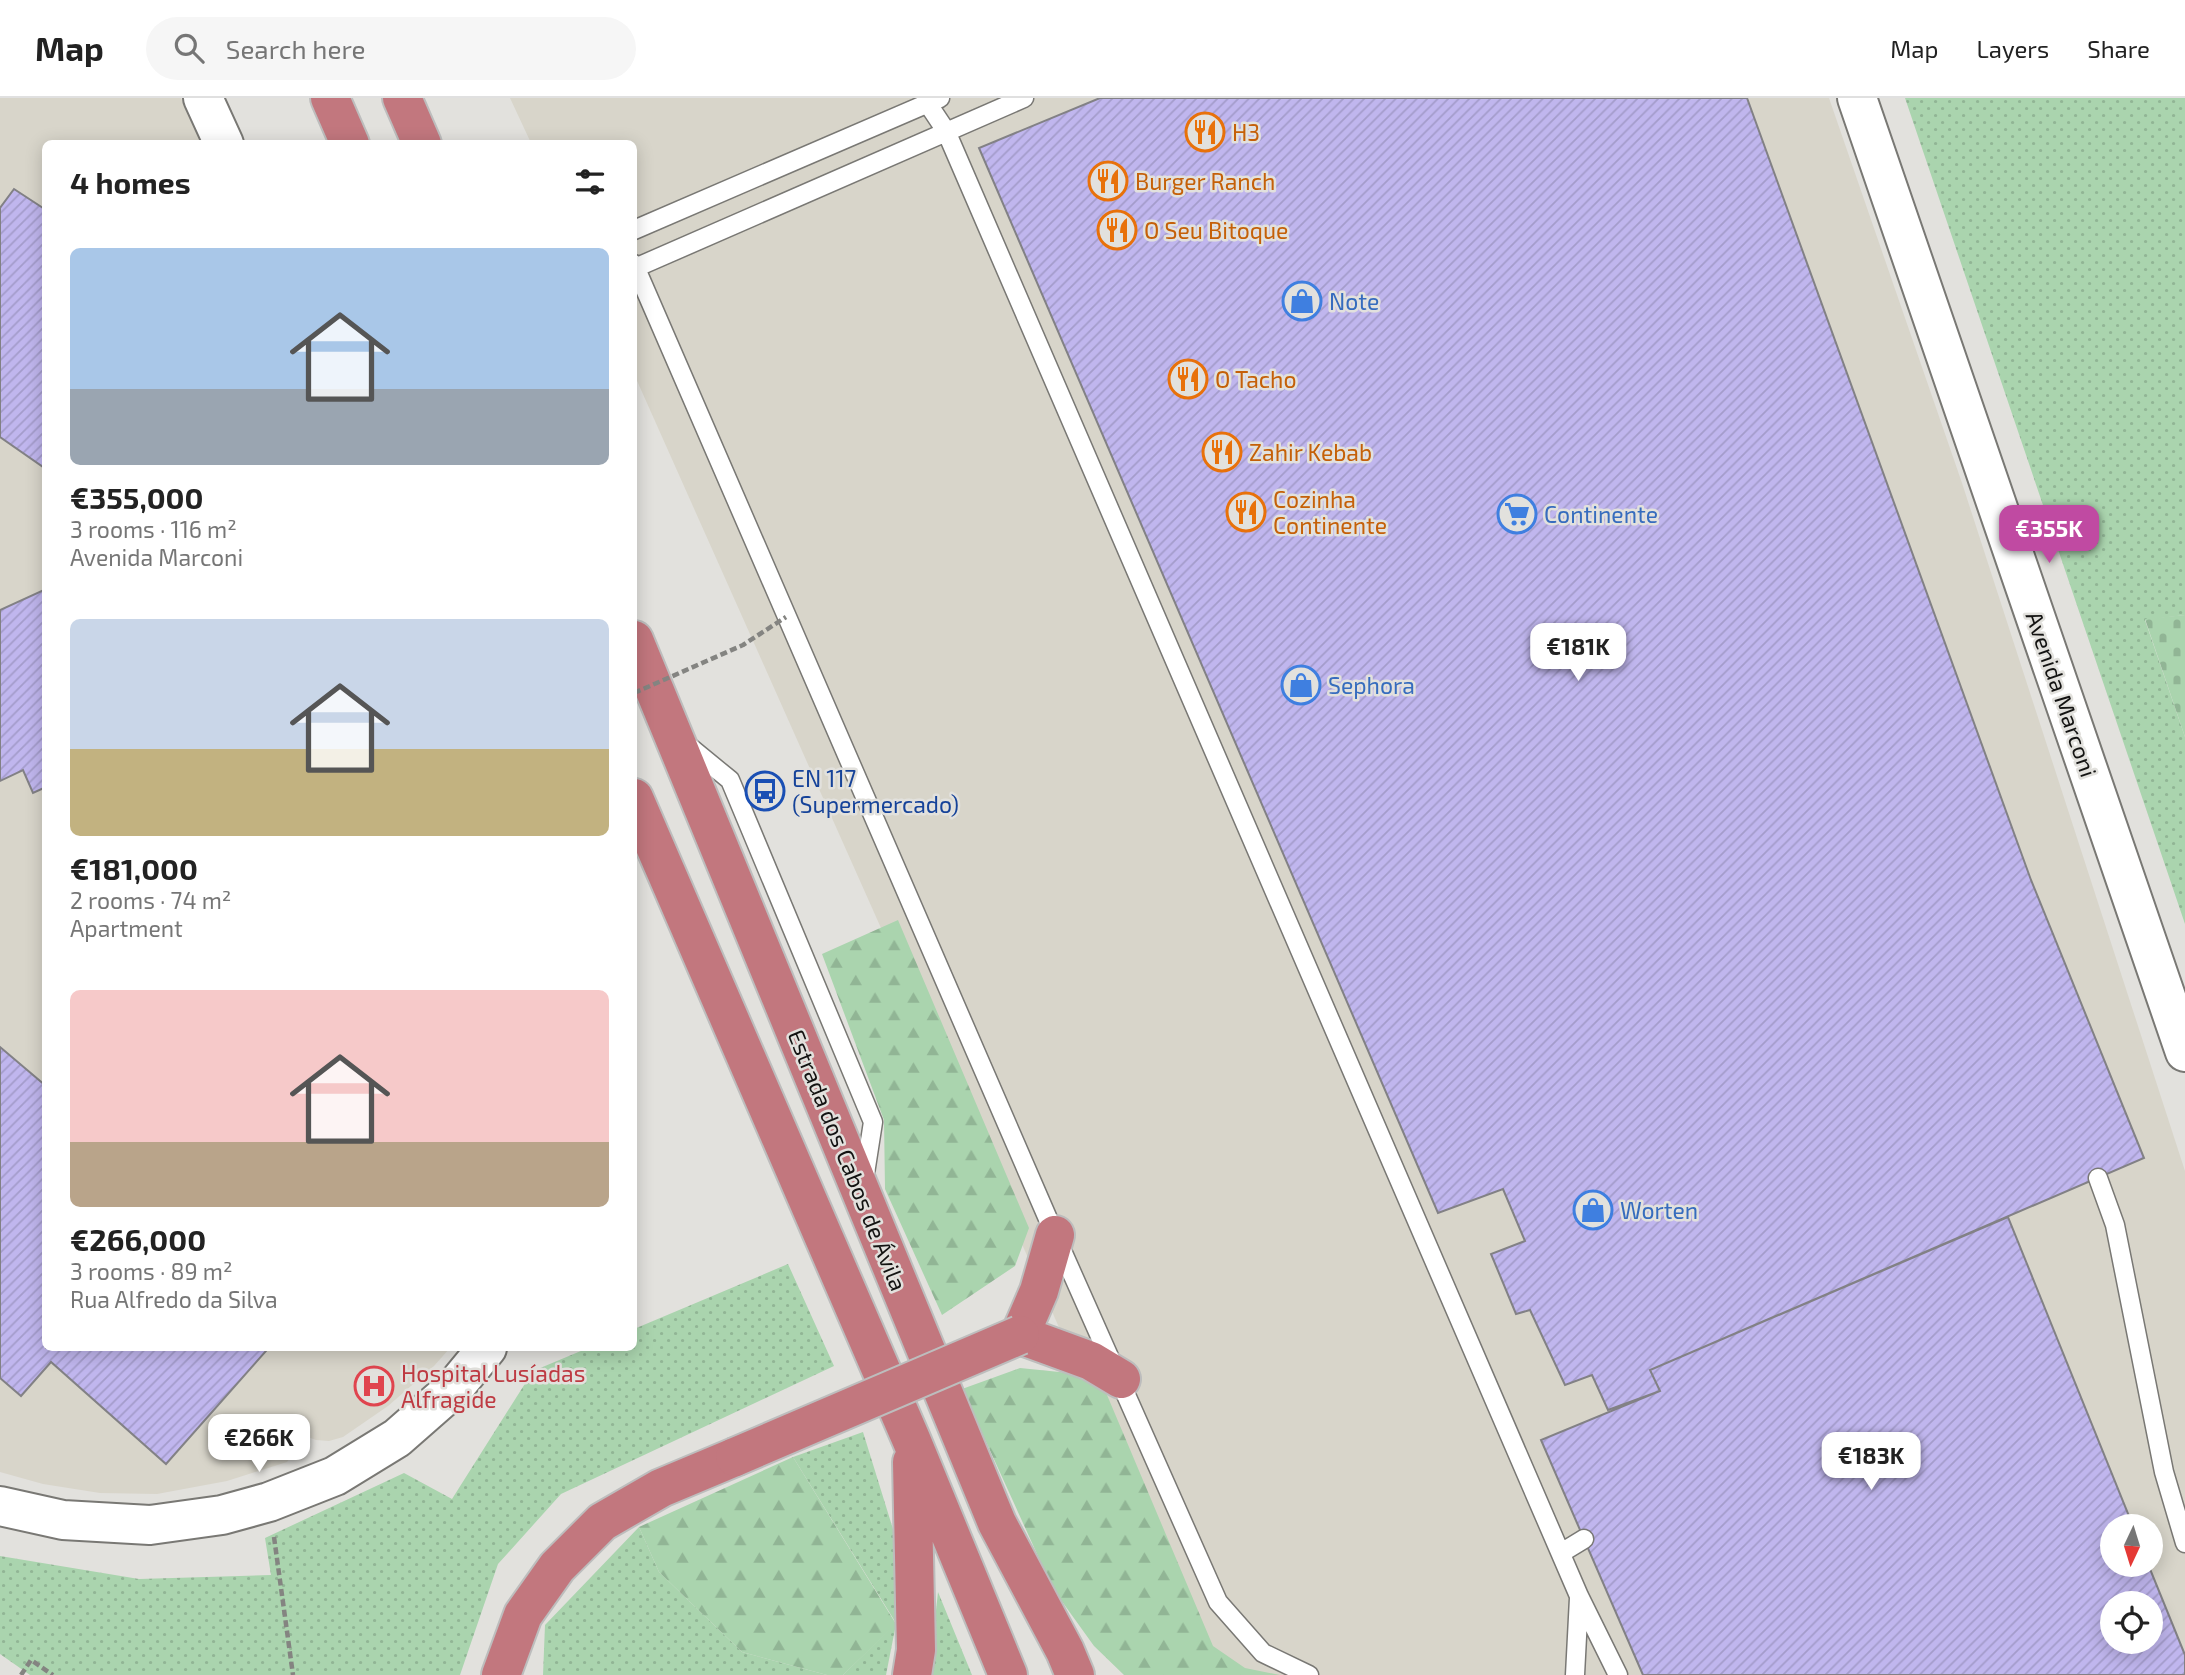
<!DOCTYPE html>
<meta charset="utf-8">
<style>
body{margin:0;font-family:"Exo 2",sans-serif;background:#f6f6f6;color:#222;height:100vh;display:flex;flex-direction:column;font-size:26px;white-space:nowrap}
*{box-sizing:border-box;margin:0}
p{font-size:23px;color:#767676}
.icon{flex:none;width:38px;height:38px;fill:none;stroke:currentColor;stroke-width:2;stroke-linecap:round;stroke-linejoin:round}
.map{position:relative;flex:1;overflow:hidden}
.side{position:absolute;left:42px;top:42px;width:595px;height:1211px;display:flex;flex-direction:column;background:#fff;border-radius:10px;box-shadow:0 4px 18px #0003}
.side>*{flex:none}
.needle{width:46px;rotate:184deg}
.fabs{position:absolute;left:2100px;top:1416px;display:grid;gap:14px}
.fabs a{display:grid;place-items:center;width:63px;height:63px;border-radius:50%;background:#fff;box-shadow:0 4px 18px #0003;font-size:35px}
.price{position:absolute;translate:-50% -60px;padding:0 16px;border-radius:14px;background:#fff;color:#222;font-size:23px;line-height:46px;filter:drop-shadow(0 2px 4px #0008)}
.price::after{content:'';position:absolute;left:50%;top:42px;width:21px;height:16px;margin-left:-10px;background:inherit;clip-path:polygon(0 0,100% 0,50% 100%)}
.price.active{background:#c04aa2;color:#fff}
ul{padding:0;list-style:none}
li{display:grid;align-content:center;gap:14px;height:371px;padding:0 28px}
li span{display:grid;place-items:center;height:217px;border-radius:10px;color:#555}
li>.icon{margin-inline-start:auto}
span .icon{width:126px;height:126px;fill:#fffc;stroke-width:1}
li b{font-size:30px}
h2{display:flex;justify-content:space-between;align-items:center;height:84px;padding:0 28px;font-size:30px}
header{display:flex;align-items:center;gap:42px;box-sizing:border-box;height:98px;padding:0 35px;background:#fff;border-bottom:2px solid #e0e0e0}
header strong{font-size:33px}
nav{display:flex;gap:38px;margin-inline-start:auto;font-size:24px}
.search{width:490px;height:63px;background:#f6f6f6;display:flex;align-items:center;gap:18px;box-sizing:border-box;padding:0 24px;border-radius:38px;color:#767676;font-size:26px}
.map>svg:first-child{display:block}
.built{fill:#d8d5ca;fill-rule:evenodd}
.grass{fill:url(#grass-dots)}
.forest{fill:url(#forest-firs)}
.cemetery{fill:url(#cemetery-stones)}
.building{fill:url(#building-hatch);stroke:#828185;stroke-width:2;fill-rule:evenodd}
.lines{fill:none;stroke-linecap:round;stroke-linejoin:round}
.lane-casing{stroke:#797874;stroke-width:21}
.secondary-casing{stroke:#797874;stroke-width:42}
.highway-casing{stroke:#bdbdbd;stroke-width:42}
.path{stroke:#848481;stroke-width:4.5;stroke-dasharray:7 3.5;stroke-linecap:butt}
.lane{stroke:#fff;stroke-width:18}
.secondary{stroke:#fff;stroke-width:38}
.highway{stroke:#c2777e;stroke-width:38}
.highway-bridge-casing{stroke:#bdbdbd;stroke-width:42;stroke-linecap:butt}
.path-bridge{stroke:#848481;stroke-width:4.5;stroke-dasharray:7 3.5;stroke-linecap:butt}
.highway-bridge{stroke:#c2777e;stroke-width:38}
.labels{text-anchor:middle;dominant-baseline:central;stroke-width:5;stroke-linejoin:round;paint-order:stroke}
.food-label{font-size:23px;fill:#c56008;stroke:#e2e1dd;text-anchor:start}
.shop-label{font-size:23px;fill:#366cbe;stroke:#e2e1dd;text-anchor:start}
.street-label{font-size:23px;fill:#131312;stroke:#e2e1dd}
.transit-label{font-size:23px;fill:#164399;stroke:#e2e1dd;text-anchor:start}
.health-label{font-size:23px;fill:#be3a42;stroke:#e2e1dd;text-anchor:start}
</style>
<header>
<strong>Map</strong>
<div class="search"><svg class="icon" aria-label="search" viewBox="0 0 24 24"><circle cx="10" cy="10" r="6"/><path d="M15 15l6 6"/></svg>Search here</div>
<nav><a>Map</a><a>Layers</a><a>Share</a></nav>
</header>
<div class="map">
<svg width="2185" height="1577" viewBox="0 0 2185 1577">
<defs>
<pattern id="grass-dots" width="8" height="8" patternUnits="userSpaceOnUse" patternTransform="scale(1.75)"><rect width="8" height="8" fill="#aad4ae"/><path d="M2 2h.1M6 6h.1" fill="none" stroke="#91b595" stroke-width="1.8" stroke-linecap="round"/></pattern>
<pattern id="forest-firs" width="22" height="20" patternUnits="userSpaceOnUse" patternTransform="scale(1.75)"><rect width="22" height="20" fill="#aad4ae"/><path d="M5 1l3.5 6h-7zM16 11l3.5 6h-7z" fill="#91b595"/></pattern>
<pattern id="cemetery-stones" width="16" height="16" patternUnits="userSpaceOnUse" patternTransform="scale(1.75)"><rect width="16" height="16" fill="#aad4ae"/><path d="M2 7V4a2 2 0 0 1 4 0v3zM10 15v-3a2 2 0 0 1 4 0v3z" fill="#91b595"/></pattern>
<pattern id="building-hatch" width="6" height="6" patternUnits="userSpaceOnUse" patternTransform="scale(1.75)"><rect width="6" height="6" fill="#c0b6ee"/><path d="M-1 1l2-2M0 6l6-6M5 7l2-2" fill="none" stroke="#a49ccb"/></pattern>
</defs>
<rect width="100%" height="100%" fill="#e2e1dd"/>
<path class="built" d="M0 0H181L201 45 46 46V1250H450L434 1268 388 1308 343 1339 329 1343 316 1342 282 1330 267 1349 287 1356 290 1360 287 1364 227 1383 157 1396 100 1395 43 1386 0 1374Z
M510 0H1829L1962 385 2185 1073V1577H1214L634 276V46L531 45ZM2112 1428H2151V1466H2112ZM2112 1505H2151V1544H2112Z"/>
<path class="grass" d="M1905 0H2185V517L2145 522 2185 639V826Z
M788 1166 834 1268 561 1396 498 1466 460 1577H30L0 1556V1458L139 1481 271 1477 265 1440 404 1375 452 1401 533 1273 588 1250H634V1231Z
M863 1334 901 1457 896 1526 886 1577H843L896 1525 793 1359Z
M639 1429 659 1474 742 1554 827 1577H543L545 1527Z
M938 1494 972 1577H929Z"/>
<path class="forest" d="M898 822 1029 1130 1015 1168 942 1217 885 1091 884 1022 822 856Z
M1020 1270 1099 1278 1213 1548 1245 1570 1280 1577H1124L1094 1548 1053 1491 962 1291Z
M793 1359 896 1526 843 1577H827L742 1554 659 1474 639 1429Z"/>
<path class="cemetery" d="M2185 517V639L2145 521Z"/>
<path class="building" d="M1100 0H1747L2031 782 2144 1060 1650 1272 1660 1293 1608 1312 1592 1277 1565 1287 1530 1212 1516 1216 1491 1156 1525 1143 1503 1091 1438 1115 979 50Z
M14 91 46 112V371L0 339V110Z
M46 491V689L33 695 23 672 0 683V512Z
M0 949 46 988V1250H262L266 1253 166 1366 51 1264 21 1298 0 1280Z
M2008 1119 2133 1428H2112V1466H2148L2185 1557V1577H1643L1541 1342 1660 1293 1650 1272ZM2112 1505H2151V1544H2112Z"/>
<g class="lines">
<defs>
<path id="lane" d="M928 6 946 33 1579 1498 1618 1577
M634 132 940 0
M634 166 1055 1137 1218 1504 1263 1555 1309 1577
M635 170 1024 0
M686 646 730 682 873 1024 864 1082
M2098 1080 2115 1127 2164 1374 2185 1445
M1561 1455 1584 1441
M1575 1577 1579 1500"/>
<path id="secondary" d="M203 0 224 46
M1857 0 2185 954
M0 1408 63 1422 150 1427 222 1417 269 1404 335 1378 397 1340 454 1290 487 1250"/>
<path id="highway" d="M330 0 350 46
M402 0 422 46
M634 542 997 1425 1065 1553 1075 1577
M634 700 911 1341 1008 1577
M1055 1137 1039 1193 1020 1237 1091 1263 1121 1281
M912 1364 916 1552 912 1577
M501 1577 523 1517 557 1469 602 1424 661 1390 735 1359"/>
</defs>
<use href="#lane" class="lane-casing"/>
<use href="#secondary" class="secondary-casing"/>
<use href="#highway" class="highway-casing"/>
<path class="path" d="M274 1439 293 1577
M21 1577 31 1562 53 1577"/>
<use href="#lane" class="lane"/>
<use href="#secondary" class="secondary"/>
<use href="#highway" class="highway"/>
<defs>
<path id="highway-bridge" d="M735 1359 1020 1237"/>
</defs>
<use href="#highway-bridge" class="highway-bridge-casing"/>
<path class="path-bridge" d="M634 595 743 547 786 519"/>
<use href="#highway-bridge" class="highway-bridge"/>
</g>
<defs>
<symbol id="restaurant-ring" viewBox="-11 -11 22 22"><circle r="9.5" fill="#e2e1dd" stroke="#e8710a" stroke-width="1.5"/><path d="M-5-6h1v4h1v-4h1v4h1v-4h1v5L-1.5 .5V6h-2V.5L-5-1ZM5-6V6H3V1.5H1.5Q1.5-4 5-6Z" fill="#e8710a"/></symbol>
<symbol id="shop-ring" viewBox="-11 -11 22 22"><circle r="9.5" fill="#e2e1dd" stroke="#3f7fe0" stroke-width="1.5"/><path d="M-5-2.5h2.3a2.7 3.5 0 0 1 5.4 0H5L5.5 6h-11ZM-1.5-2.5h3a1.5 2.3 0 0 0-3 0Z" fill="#3f7fe0"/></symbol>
<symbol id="supermarket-ring" viewBox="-11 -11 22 22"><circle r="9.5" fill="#e2e1dd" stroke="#3f7fe0" stroke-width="1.5"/><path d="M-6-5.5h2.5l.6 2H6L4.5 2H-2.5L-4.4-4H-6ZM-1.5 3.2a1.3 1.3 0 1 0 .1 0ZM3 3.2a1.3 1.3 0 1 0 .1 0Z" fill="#3f7fe0"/></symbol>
<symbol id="bus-ring" viewBox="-11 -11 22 22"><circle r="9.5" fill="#e2e1dd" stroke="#1a4fb4" stroke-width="1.5"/><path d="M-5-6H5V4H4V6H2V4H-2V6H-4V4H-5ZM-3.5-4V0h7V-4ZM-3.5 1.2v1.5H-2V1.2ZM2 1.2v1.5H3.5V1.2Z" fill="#1a4fb4"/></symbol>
<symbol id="hospital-ring" viewBox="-11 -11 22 22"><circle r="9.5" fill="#e2e1dd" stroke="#e0444e" stroke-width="1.5"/><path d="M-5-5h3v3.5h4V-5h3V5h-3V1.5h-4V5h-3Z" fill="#e0444e"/></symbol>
</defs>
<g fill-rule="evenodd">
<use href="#restaurant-ring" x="1183" y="12" width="44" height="44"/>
<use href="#restaurant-ring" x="1086" y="61" width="44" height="44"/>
<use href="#restaurant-ring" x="1095" y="110" width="44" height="44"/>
<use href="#shop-ring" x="1280" y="181" width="44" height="44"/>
<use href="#restaurant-ring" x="1166" y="259" width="44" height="44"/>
<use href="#restaurant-ring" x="1200" y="332" width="44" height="44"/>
<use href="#restaurant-ring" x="1224" y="392" width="44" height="44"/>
<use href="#supermarket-ring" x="1495" y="394" width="44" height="44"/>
<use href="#shop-ring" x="1279" y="565" width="44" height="44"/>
<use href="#bus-ring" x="743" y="671" width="44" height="44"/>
<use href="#shop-ring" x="1571" y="1090" width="44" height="44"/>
<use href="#hospital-ring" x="352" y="1266" width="44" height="44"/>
</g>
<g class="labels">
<g class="food-label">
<text x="1232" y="34">H3</text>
<text x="1135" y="83">Burger Ranch</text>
<text x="1144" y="132">O Seu Bitoque</text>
<text x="1215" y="281">O Tacho</text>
<text x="1249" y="354">Zahir Kebab</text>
<text x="1273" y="401">Cozinha<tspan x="1273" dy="26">Continente</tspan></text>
</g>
<g class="shop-label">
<text x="1329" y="203">Note</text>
<text x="1544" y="416">Continente</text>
<text x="1328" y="587">Sephora</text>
<text x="1620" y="1112">Worten</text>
</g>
<g class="street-label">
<text transform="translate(2062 596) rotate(71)">Avenida Marconi</text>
<text transform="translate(848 1062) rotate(68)">Estrada dos Cabos de Ávila</text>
</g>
<g class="transit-label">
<text x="792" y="680">EN 117<tspan x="792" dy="26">(Supermercado)</tspan></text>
</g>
<g class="health-label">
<text x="401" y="1275">Hospital Lusíadas<tspan x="401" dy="26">Alfragide</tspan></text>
</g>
</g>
</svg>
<div class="fabs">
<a><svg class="needle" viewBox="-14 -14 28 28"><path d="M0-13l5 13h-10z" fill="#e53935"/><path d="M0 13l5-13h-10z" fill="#767676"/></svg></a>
<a><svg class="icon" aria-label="locate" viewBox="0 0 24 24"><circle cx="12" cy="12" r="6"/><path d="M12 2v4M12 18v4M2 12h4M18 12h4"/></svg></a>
</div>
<b class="price active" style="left:2049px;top:467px">€355K</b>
<b class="price" style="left:1578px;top:585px">€181K</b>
<b class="price" style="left:259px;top:1376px">€266K</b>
<b class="price" style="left:1871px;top:1394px">€183K</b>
<section class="side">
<h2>4 homes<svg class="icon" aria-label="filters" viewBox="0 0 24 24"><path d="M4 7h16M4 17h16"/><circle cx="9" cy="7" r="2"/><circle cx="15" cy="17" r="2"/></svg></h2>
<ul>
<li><span style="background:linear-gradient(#a9c7e8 65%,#9aa5b1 0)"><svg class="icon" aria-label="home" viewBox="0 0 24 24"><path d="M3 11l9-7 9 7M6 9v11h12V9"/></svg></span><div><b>€355,000</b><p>3 rooms · 116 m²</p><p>Avenida Marconi</p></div></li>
<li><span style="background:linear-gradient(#c9d6e8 60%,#c2b280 0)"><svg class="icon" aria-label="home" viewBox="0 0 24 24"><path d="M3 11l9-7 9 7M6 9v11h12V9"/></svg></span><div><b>€181,000</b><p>2 rooms · 74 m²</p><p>Apartment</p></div></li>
<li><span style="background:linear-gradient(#f6c9c9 70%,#b9a48a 0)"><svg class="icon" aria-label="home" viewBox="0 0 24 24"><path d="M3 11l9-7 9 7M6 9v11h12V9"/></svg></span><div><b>€266,000</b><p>3 rooms · 89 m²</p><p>Rua Alfredo da Silva</p></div></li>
</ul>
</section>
</div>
